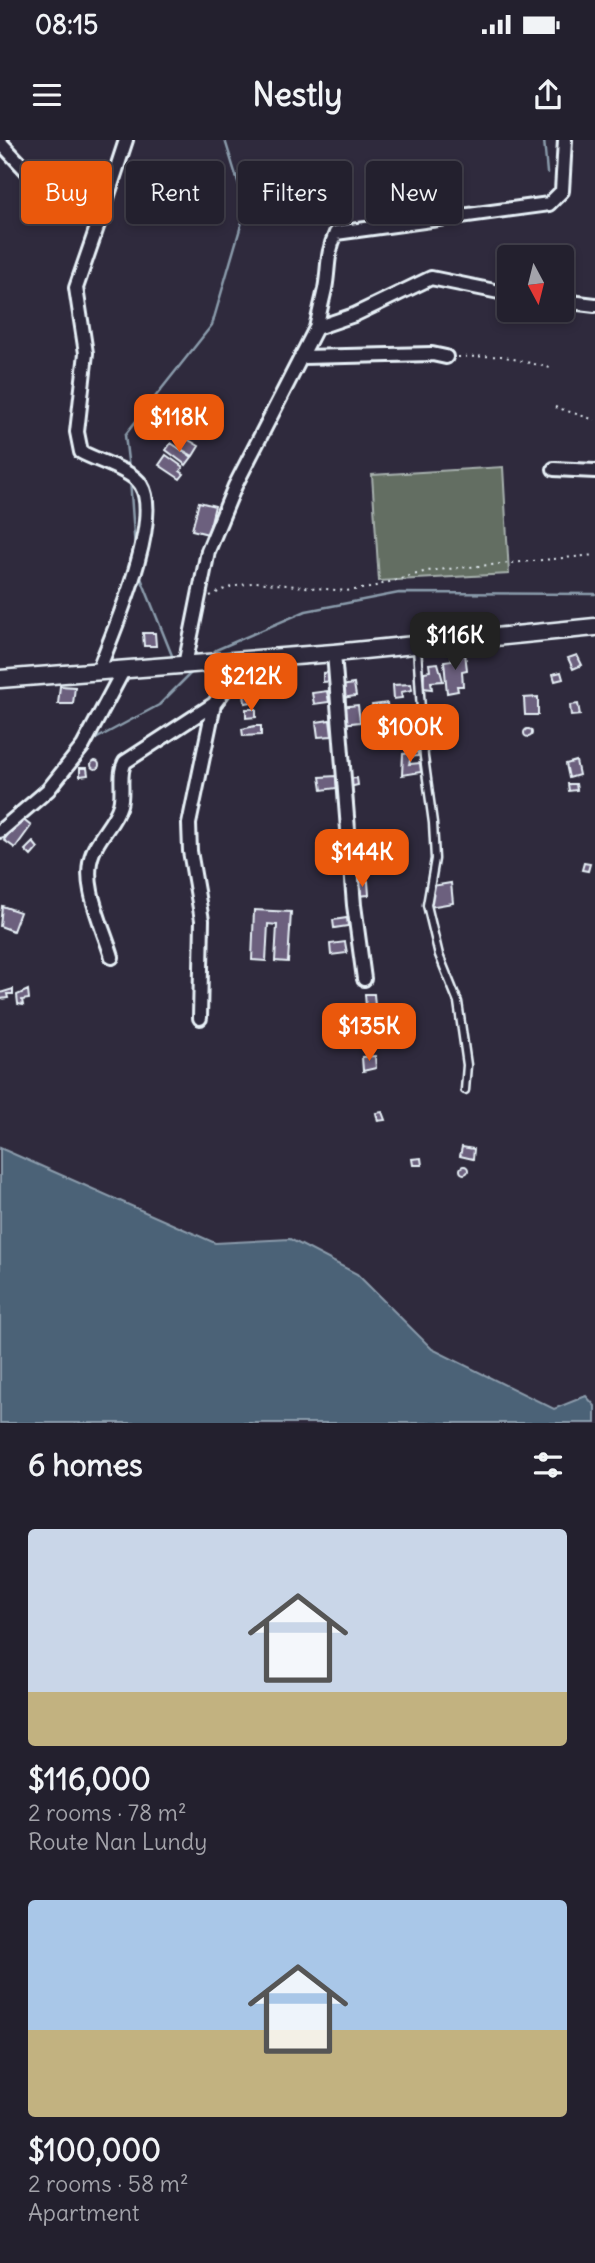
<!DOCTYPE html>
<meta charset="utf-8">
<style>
body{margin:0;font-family:Delius,sans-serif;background:#2b2836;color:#f1f3f6;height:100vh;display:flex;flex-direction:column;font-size:26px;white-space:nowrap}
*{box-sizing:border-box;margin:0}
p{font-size:23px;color:#a3a3aa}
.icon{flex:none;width:38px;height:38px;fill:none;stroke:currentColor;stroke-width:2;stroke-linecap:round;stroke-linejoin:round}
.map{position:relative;height:1283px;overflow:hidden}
.details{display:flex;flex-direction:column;background:#23202e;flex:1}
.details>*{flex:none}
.top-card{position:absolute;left:21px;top:21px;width:553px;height:63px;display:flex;gap:14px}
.needle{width:46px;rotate:173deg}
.buttons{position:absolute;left:497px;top:105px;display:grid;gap:14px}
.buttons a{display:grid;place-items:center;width:77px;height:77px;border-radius:7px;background:#23202e;box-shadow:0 4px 10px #0003,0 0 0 2px #403e4a;font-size:35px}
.price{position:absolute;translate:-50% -60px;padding:0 16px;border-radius:14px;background:#ea580c;color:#fff;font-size:23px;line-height:46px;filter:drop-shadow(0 2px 4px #0008)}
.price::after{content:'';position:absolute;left:50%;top:42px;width:21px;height:16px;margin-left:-10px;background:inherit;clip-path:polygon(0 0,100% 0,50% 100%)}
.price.active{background:#222;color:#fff}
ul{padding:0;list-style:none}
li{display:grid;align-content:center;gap:14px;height:371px;padding:0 28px}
li span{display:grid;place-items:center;height:217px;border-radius:7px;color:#555}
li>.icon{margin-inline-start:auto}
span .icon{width:126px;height:126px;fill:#fffc;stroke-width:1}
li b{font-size:30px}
h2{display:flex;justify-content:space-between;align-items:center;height:84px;padding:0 28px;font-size:30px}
.chip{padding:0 24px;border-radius:7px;background:#23202e;box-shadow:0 4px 10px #0003,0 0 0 2px #403e4a;font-size:24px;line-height:63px}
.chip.active{background:#ea580c;color:#fff}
.status{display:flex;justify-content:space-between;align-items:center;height:49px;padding:0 35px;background:#23202e;direction:ltr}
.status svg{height:19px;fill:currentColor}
header{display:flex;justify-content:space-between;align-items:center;height:91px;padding:0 28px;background:#23202e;font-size:32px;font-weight:700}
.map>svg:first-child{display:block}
.green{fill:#646e62;stroke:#a6b0ad;stroke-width:2}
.water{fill:#4c6277;stroke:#8a9bab;stroke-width:2}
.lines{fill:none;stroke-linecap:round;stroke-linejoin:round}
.stream{stroke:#8a9bab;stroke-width:2.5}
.building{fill:#6c617e;stroke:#e8f1f8;stroke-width:2}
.service-casing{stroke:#e8f1f8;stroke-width:11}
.minor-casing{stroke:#e8f1f8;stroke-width:18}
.secondary-casing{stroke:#e8f1f8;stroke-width:21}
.path{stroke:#e8f1f8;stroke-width:2;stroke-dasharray:2 5;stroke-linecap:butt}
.service{stroke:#2f2a3d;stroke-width:6}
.minor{stroke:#2f2a3d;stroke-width:12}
.secondary{stroke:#2f2a3d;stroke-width:16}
</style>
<div class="status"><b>08:15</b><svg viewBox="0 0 49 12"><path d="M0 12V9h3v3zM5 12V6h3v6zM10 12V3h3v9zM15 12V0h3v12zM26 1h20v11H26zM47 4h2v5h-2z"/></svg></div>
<header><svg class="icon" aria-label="menu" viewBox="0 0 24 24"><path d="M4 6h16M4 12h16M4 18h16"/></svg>Nestly<svg class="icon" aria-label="share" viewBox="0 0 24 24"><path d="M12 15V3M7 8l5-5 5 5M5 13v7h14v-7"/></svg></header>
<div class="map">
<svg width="595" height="1283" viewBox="0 0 595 1283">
<rect width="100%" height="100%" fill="#2f2a3d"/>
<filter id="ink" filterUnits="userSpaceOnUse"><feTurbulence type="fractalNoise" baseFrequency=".0143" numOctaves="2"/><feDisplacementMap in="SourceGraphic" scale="14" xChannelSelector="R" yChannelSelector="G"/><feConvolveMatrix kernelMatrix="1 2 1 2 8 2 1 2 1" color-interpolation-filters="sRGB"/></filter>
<g filter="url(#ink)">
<path class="green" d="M503 327 509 434 379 441 372 335Z"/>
<path class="water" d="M0 1008 215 1103 290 1099 357 1134 432 1209 554 1269 586 1256 595 1266V1283H0Z"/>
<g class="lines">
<path class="stream" d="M544 0 547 33
M129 329 125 295 212 185 246 68 225 0
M130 339 135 409
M139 433 173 518
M208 517 216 510 306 471 399 453 595 454
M90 602 159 565 193 531
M15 670 54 634"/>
</g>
<path class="building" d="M187 299 199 306 193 316 181 309Z
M171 303 192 317 186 325 166 310Z
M166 315 183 327 180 331 184 334 180 339 159 325Z
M199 362 215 366 208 394 192 390Z
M143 493H155L156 506H144Z
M465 513 467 530 462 531 463 546H457L458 551 447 553 444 521 452 520 451 514Z
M577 515 582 525 573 529 568 518Z
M438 523 443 541 431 542 432 549 423 548 424 532 430 531 429 524Z
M333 532 334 541 323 542V533Z
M561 532 563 539 555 541 553 534Z
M354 544 356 556 341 558 340 546Z
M411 544 412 550 401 552 402 558 394 559 393 545Z
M60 546 75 547 73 564H58Z
M327 551 329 562 314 564 312 553Z
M257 552 258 561 245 563 244 554Z
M538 557V575H525L524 558Z
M387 563 389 579 374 581 372 565Z
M578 564 580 575 571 576 570 565Z
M358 565 360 582 342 584 340 567Z
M246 569H256V577L246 578Z
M448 569V579L428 581 427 574H434V570Z
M330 580 332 596 318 597 316 582Z
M255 586H261V595L243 596 242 589Z
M431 587 433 595 425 596 424 589Z
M524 593a4 4 0 1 1 8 0a4 4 0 1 1-8 0Z
M418 612V616L411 617 409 624 420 623 421 632 402 635 403 614Z
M576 621 579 635 569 638 566 624Z
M91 625a4 4 0 1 1 8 0a4 4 0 1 1-8 0Z
M80 628H87L88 635 80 636Z
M336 636 337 648 322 650 320 637Z
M357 638 358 645 349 647 348 639Z
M568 644H576L577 650 569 651Z
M21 678 31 686 15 708 4 700Z
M33 702 38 708 31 716 25 710Z
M584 723 590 724 588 731 582 730Z
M368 741 369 755 357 756 356 742Z
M451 743 453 763 429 767 432 746Z
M2 766 20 772 13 791 0 786Z
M254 770 291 772 288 822 275 821 277 785 268 784 266 821 252 820Z
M347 778 348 786 334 788 333 780Z
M345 802 347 813 331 815 330 804Z
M13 849V854H7L8 858 0 859V853Z
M28 850 29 859 22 860 23 865 18 864 17 855Z
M365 854H374L375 866 366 867Z
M375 916 376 928 363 931 362 917Z
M382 972 385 980 378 981 376 973Z
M462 1007 474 1009 473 1019 460 1016Z
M421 1018 422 1025H413L412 1019Z
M460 1030a4 4 0 1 1 8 0a4 4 0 1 1-8 0Z"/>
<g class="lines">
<defs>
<path id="service" d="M417 507 424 617 433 683 435 719 427 765 439 815 458 862 467 925 465 950"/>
<path id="minor" d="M0 2 28 32 92 34 106 61 76 148 86 213 77 292 81 312C97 321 132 330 141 345 163 380 113 492 99 529
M106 61 126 0
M562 161 595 165
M316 188C319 175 322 162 325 149 329 128 326 115 336 93L549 64 562 51 565 0
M303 217 432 214 446 217
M554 329 595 331
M334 513 354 765 364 839
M185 525 208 411 235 346 316 188 354 175 431 138 509 154
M0 691 48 650 83 606 124 529
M112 817C103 786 80 743 93 712 100 695 115 682 120 665 124 651 118 634 125 622L214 564 247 520
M200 878 202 780 190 711 189 684 214 564"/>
<path id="secondary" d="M0 539 334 513 595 487"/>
</defs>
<use href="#service" class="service-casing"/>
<use href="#minor" class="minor-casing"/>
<use href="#secondary" class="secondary-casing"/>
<path class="path" d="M458 217 501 216 551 228
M555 267 595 280
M210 456 227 448 256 442 346 451 369 448 427 431 595 415"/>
<use href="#service" class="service"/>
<use href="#minor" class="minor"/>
<use href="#secondary" class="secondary"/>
</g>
</g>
</svg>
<div class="buttons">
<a><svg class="needle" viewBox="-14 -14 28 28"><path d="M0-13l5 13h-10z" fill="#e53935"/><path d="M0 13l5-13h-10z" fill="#a3a3aa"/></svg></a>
</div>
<b class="price" style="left:179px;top:314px">$118K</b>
<b class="price active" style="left:455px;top:532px">$116K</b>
<b class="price" style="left:251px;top:573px">$212K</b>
<b class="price" style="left:410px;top:624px">$100K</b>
<b class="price" style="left:362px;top:749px">$144K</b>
<b class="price" style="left:369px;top:923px">$135K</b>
<div class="top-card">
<a class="chip active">Buy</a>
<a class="chip">Rent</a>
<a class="chip">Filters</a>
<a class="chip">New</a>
</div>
</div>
<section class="details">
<h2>6 homes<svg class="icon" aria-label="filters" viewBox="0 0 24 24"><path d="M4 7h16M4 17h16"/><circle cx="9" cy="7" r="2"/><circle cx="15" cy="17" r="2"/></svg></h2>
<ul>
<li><span style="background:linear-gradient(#c9d6e8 75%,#c2b280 0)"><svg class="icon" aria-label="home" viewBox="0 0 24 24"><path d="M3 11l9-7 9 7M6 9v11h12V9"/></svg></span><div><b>$116,000</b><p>2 rooms · 78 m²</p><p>Route Nan Lundy</p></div></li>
<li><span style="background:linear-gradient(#a9c7e8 60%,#c2b280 0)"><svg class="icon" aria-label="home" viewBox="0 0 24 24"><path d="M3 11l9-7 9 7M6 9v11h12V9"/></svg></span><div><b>$100,000</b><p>2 rooms · 58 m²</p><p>Apartment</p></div></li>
</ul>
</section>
